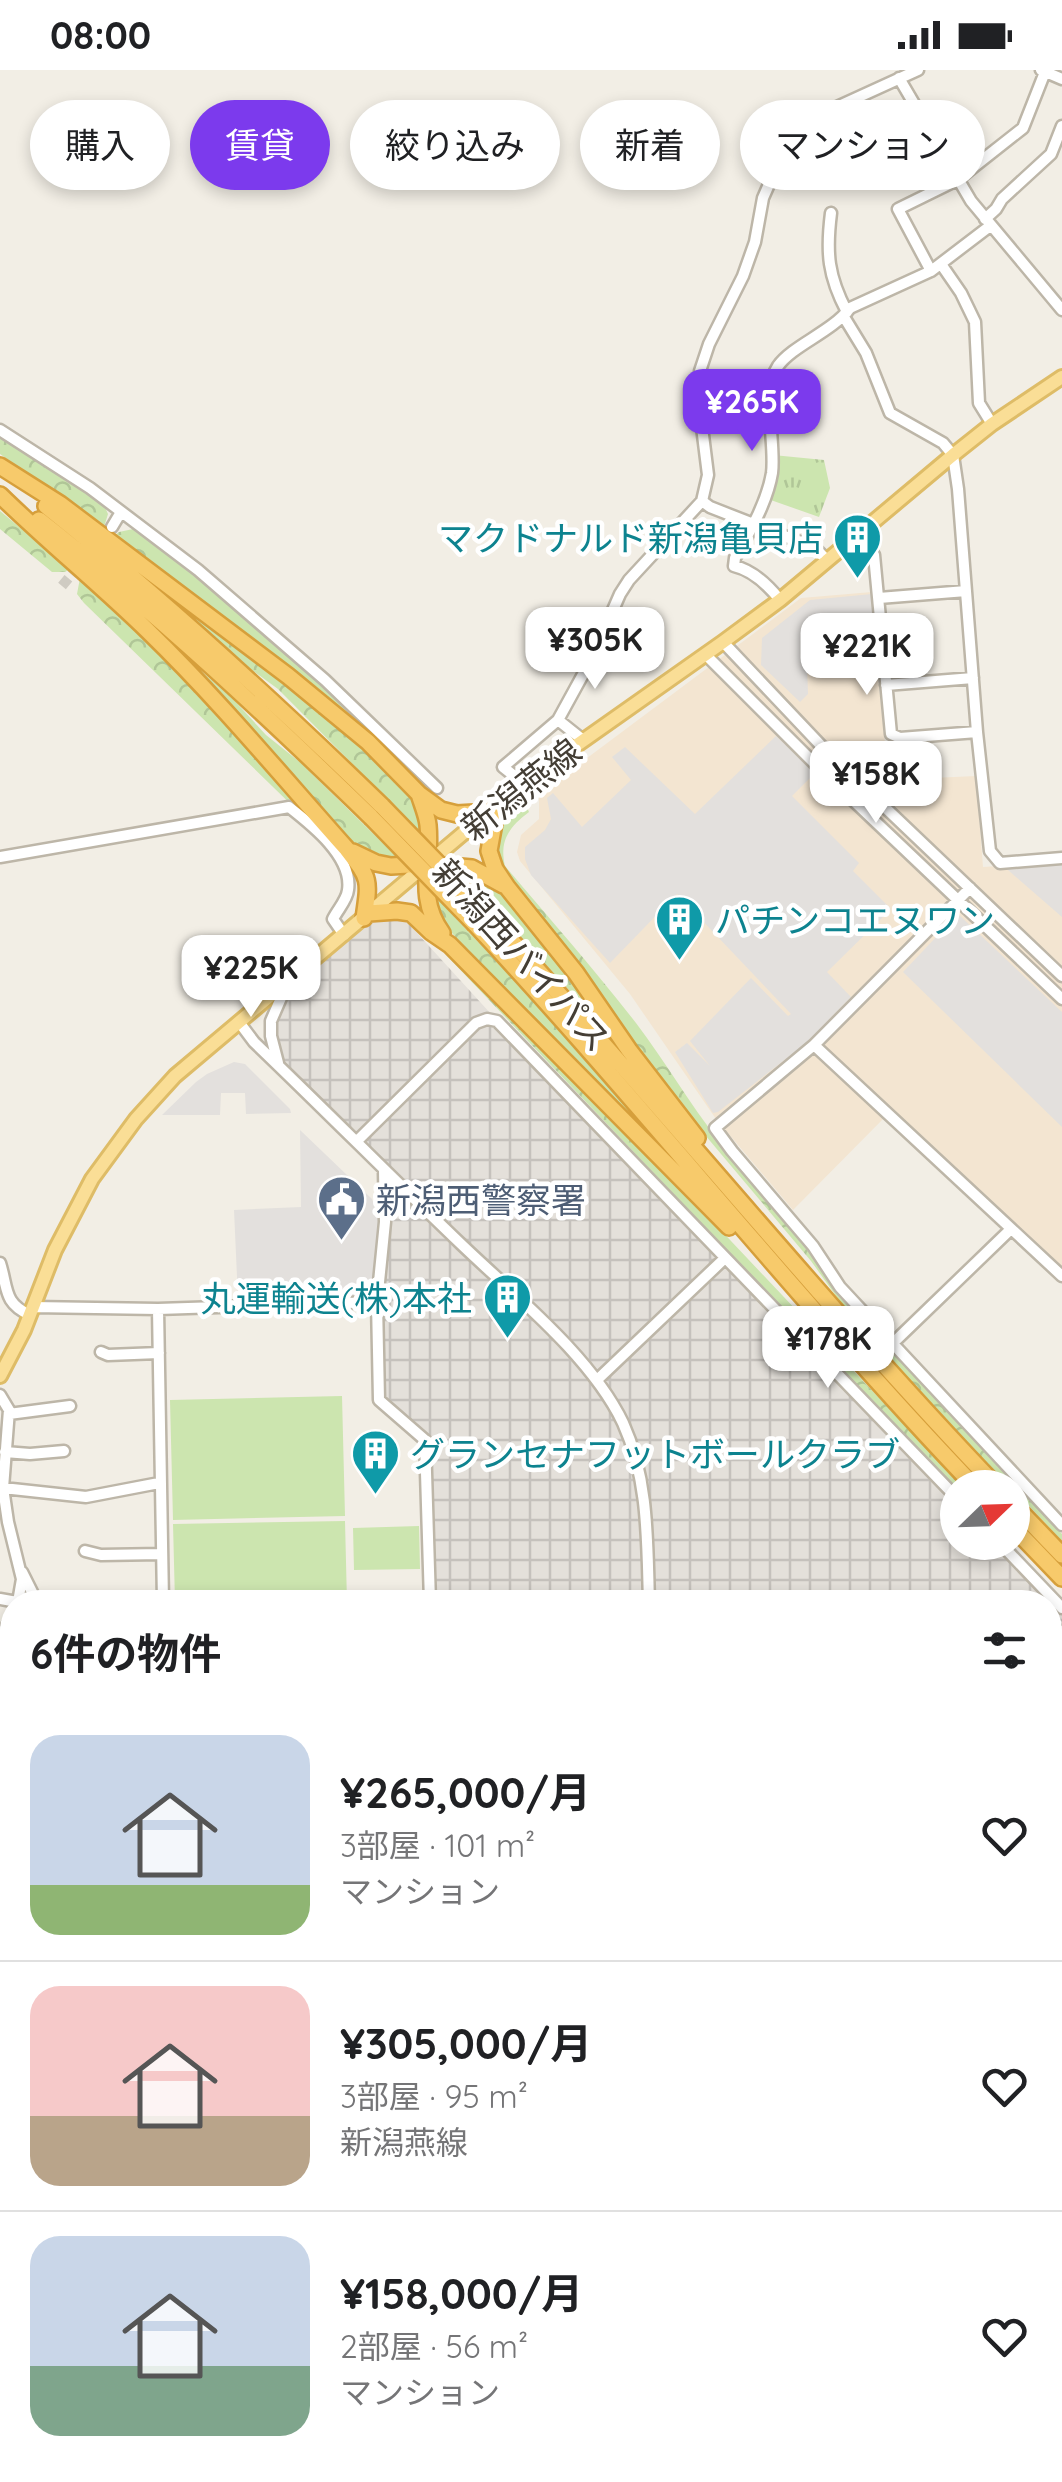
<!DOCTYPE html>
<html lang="ja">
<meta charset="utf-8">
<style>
body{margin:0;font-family:Quicksand,"Noto Sans JP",sans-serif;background:#f2f2f2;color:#202124;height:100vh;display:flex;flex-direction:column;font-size:38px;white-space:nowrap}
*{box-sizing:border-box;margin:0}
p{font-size:32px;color:#757577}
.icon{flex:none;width:55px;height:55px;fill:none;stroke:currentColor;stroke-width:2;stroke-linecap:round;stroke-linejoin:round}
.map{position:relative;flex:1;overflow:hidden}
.drawer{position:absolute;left:0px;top:1520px;width:1062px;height:892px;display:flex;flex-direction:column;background:#fff;border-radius:40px 40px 0 0;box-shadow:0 5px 15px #0003}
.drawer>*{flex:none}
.top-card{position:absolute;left:30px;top:30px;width:1002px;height:90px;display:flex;gap:20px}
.needle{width:65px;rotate:67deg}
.buttons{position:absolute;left:940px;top:1400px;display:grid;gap:20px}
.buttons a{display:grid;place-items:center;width:90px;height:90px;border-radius:50%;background:#fff;box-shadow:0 5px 15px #0003;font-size:50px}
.price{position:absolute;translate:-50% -85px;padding:0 22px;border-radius:20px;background:#fff;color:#222;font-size:32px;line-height:65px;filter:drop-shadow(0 2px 5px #0008)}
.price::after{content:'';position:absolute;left:50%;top:60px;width:30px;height:22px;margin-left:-15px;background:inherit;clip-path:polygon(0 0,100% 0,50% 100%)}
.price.on{background:#7c3aed;color:#fff}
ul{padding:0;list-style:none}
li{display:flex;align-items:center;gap:30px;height:250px;padding:0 30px}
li+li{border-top:2px solid #e0e0e0}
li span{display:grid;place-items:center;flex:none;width:280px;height:200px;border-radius:30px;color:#555}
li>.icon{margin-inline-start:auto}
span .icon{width:120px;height:120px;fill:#fffc;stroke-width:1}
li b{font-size:42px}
h2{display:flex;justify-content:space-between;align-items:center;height:120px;padding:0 30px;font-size:42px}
.tag{padding:0 35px;border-radius:45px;background:#fff;box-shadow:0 5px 15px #0003;font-size:35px;line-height:90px}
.tag.on{background:#7c3aed;color:#fff}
.status{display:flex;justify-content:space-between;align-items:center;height:70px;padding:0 50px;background:#fff;direction:ltr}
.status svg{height:28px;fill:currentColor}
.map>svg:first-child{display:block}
.commercial{fill:#f3e5d1}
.industrial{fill:url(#industrial-grid)}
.grass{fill:url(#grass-tufts)}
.forest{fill:url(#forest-crowns)}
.garden{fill:#cce5af}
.parking{fill:#e3e0dd}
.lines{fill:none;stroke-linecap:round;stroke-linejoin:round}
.stream{stroke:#a3ceec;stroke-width:2.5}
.minor-tunnel{stroke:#cfcbc2;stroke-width:10;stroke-dasharray:10 5;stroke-linecap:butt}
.minor-casing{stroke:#bdb6a8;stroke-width:15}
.major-casing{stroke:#debc67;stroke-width:18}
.highway-casing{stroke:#d69f3b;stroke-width:20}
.minor{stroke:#fff;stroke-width:10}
.major{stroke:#fade96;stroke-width:12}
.highway{stroke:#f7ca6b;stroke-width:15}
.highway-bridge-casing{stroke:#d69f3b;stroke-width:20;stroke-linecap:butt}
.highway-bridge{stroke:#f7ca6b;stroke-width:15}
.labels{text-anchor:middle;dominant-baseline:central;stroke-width:9;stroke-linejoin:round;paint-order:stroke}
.culture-label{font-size:35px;fill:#0d838f;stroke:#fff;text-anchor:end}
.street-label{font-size:35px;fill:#443e35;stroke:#fff}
.service-label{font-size:35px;fill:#4e5e75;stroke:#fff;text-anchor:start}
</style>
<div class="status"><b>08:00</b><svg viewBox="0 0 49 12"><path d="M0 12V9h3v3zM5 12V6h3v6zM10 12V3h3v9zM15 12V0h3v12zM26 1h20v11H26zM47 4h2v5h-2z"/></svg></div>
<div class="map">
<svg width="1062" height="2412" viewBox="0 0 1062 2412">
<defs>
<pattern id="industrial-grid" width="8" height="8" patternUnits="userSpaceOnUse" patternTransform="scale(2.5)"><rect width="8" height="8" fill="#e4e0da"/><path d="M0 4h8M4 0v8" fill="none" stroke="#c5c1bc"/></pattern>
<pattern id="grass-tufts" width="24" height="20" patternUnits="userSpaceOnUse" patternTransform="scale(2.5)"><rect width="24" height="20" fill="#cce5af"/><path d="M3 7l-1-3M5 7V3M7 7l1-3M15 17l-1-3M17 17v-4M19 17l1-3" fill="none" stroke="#b0c697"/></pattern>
<pattern id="forest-crowns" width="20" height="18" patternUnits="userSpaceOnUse" patternTransform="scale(2.5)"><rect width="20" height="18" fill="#cce5af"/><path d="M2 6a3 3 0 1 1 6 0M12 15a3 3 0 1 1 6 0" fill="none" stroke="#b0c697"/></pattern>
</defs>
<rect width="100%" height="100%" fill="#f2eee5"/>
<path class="commercial" d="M872 522 876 589 889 710 976 706 983 797 1062 792V1200L890 1042 793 1140 716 1049 630 924 520 791 517 782 521 765 539 749V724L801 528Z"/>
<path class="industrial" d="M397 841 502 956 957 1429 958 1472 999 1473 1062 1538V2412H461L436 2400H1050V1532H430L425 1370 379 1330 384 1101 278 994 267 953 273 931 344 865Z
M0 1719 12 1724V1906L0 1900Z"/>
<path class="grass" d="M773 385 824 390 830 418 819 447 765 428Z"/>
<path class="forest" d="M0 365 104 435 108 444 104 457 0 384Z
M0 441 70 499 65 502H52L0 459Z
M133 459C232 528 321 611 407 696L318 618 114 466 119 462Z
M136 499 289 613 370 680 414 729 423 765 278 619 252 600Z
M80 508 158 581 344 786 84 533 77 524Z
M144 550 233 629 266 665 301 693 401 791 363 782 341 764Z
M526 735 529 742C509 757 499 771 505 796 549 848 594 899 636 953 665 991 689 1033 719 1071 826 1208 941 1338 1062 1464V1471L1012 1418 997 1406 849 1244 811 1191 700 1059 622 958 532 832 501 796 493 769C502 755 510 740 526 735Z
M456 798 490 809 518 839 556 886 638 1000 570 921Z
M433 824 529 926 652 1067 485 902 441 850Z
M412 849 632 1066 963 1417 958 1418 957 1422Z"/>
<path class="garden" d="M342 1326 345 1446 173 1450 170 1330Z
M345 1451 347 1532H175L173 1454Z
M419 1456 420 1499 354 1500 353 1458Z"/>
<path class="parking" d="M872 524 876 589 807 595 808 624 800 632 761 595 762 568 810 530Z
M776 666 815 703 792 726 859 793 853 801 891 839 827 902 851 927 805 974 718 1042 713 1043 675 982 687 973 710 996 690 971 751 908 788 946 791 944 677 824 610 893 531 805 525 789V777L545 760 551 749 547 728 553 723 582 757 631 710 612 687 625 677 695 744Z
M1062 788V847L1000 793Z
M958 844 1062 942V1057L903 902Z
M234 992 245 994 290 1039 291 1043 246 1044 245 1023H221L220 1045H162L196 1012 207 1004Z
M300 1060 372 1129 379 1149 378 1184 371 1227 238 1229 234 1140 301 1137Z"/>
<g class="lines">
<path class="stream" d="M0 1913 12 1919
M947 2400 952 2412
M208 2412 214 2400"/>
<path class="minor-tunnel" d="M62 516 82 492"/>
<defs>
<path id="minor" d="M1041 0 1062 9
M899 8 971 131 1062 240
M844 74 916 36
M831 143C826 183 828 206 847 242
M985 149 996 139 1002 129 1051 84 1062 56
M941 194 961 223 975 252 979 333 992 354
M931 201 898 139 957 110 1023 58 1045 2
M844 247 866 283 890 343 943 373 953 385 958 419 977 662 990 781 1000 793 1062 788
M0 360 90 418 198 500 325 610 437 718
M702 431 710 437 815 478 827 490
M112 457 121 442
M860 463 874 485 891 664 900 668 977 662
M879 528 966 521
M780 530C768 515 752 500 734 496L735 488C749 463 767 433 772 403 776 374 761 321 778 296 793 275 832 262 850 238L931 201 990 156
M723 572 829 684 1062 906
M706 585 819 698 1062 929
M886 615 973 608
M558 650 583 670
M523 713 503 697 558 650 592 588 620 524 629 510 702 431 708 405 701 349 700 301 709 274 743 206 755 172 763 128 774 103 806 61 828 41 918 0
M0 787 289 737C312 755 353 787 348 820 347 830 338 839 333 849L344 865
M970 818 814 975 715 1058 732 1081 813 1176 840 1217 1062 1455
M239 952 254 972C324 1039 391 1107 461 1174 514 1225 591 1286 623 1353 649 1410 647 1472 649 1532
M814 975 1062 1206
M278 993 271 966V951L287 914
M357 1071 476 953 487 949 497 951 958 1429
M384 1101 385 1152 377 1232 379 1330 425 1370 430 1532
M0 1193C8 1218 3 1233 30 1245
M33 1237 158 1239 377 1232
M158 1239 163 1532
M892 1274 1011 1159
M101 1282 108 1285 159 1283
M597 1310 725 1188
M0 1325 9 1340 3 1418 8 1452 22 1509 18 1532
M9 1344 70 1336
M5 1382 30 1384 64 1381
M3 1418 86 1427 159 1413
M999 1472 1062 1538
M85 1481 101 1485 161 1484
M22 1502 37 1532
M0 1529 17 1532
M0 1566 12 1548
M1050 1573 1062 1561
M0 1719 12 1724
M1050 1797 1062 1810
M0 1804 12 1810
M0 1892 12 1897
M1050 2036 1062 2049
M1050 2100 1062 2088
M1050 2318 1062 2343
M815 2400 842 2412
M518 2412 523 2400
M767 2412 773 2400"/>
<path id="major" d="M0 1306 24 1260 55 1180 92 1109 136 1049 175 1006 523 713 723 572 780 530 953 385 992 354 1062 307"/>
<path id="highway" d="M0 396 60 434 288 606 368 672 419 724 441 740 457 744 491 742
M0 425C48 472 100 514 148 561 218 629 281 705 346 778 370 809 370 808 364 848
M46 436C164 530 274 631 382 736
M39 450C156 542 265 644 371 747
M419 724C422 734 427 745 428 755 432 795 416 827 442 863
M497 737 489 781 495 799 507 817 576 903 629 980 697 1068
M353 782 376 793 391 796 426 794 472 798 503 815
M369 843 397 841 411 843 431 862 450 875 729 1157
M486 843C660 1032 820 1232 998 1418
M475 854C646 1038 802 1236 976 1418
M1012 1433 1062 1485
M1012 1456 1062 1508"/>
</defs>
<use href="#minor" class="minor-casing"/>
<use href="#major" class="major-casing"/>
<use href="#highway" class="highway-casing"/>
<use href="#minor" class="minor"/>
<use href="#major" class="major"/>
<use href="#highway" class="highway"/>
<defs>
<path id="highway-bridge" d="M382 736 486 843
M371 747 475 854"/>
</defs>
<use href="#highway-bridge" class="highway-bridge-casing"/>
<use href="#highway-bridge" class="highway-bridge"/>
</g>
<defs>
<symbol id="building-pin" viewBox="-11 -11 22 30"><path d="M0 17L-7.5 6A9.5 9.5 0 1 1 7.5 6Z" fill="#0f9aa8" stroke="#fff"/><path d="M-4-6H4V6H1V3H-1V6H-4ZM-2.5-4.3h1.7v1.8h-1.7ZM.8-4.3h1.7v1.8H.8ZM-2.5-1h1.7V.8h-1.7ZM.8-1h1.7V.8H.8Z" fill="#fff"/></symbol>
<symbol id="civic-pin" viewBox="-11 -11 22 30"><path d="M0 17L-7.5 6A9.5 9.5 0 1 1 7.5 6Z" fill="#5c6f8a" stroke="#fff"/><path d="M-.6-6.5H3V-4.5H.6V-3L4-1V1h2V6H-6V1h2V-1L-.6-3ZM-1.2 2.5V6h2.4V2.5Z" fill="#fff"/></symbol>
</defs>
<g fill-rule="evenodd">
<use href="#building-pin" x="830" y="440" width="55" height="75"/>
<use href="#building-pin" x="652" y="822" width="55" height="75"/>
<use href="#civic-pin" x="314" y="1102" width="55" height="75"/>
<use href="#building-pin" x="480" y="1200" width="55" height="75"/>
<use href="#building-pin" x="348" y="1356" width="55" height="75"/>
</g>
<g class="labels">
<g class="culture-label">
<text x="823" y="468">マクドナルド新潟亀貝店</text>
<text x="715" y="850" text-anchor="start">パチンコエヌワン</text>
<text x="472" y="1228">丸運輸送(株)本社</text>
<text x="410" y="1384" text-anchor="start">グランセナフットボールクラブ</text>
</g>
<g class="street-label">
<text transform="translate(521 719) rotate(-38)">新潟燕線</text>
<text transform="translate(522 885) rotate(48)">新潟西バイパス</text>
</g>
<g class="service-label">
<text x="376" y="1130">新潟西警察署</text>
</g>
</g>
</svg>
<div class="buttons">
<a><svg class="needle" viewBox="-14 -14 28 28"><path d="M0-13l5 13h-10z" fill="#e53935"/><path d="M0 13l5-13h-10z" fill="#757577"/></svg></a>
</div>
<b class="price on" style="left:752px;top:384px">¥265K</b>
<b class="price" style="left:595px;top:622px">¥305K</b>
<b class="price" style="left:867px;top:628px">¥221K</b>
<b class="price" style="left:876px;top:756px">¥158K</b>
<b class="price" style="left:251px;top:950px">¥225K</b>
<b class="price" style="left:828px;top:1321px">¥178K</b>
<div class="top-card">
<a class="tag">購入</a>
<a class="tag on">賃貸</a>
<a class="tag">絞り込み</a>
<a class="tag">新着</a>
<a class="tag">マンション</a>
</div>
<section class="drawer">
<h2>6件の物件<svg class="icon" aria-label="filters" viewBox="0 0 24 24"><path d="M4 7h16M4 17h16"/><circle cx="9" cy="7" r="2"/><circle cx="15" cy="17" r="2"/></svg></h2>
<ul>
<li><span style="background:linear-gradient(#c9d6e8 75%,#8fb573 0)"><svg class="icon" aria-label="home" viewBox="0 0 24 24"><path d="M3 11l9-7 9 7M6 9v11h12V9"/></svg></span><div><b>¥265,000/月</b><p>3部屋 · 101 m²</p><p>マンション</p></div><svg class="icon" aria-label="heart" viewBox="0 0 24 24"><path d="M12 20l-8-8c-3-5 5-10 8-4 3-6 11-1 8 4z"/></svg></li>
<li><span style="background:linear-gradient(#f6c9c9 65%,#b9a48a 0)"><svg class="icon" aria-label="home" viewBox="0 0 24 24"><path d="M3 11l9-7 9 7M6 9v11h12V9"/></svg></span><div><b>¥305,000/月</b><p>3部屋 · 95 m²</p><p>新潟燕線</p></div><svg class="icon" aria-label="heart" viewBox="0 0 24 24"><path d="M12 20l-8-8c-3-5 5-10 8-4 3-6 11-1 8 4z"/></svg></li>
<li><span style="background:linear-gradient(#c9d6e8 65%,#7fa58c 0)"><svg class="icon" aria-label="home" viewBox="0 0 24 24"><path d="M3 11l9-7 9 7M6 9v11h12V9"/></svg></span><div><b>¥158,000/月</b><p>2部屋 · 56 m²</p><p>マンション</p></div><svg class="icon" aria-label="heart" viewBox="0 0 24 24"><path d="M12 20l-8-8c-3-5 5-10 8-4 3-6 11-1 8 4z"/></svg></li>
</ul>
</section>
</div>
